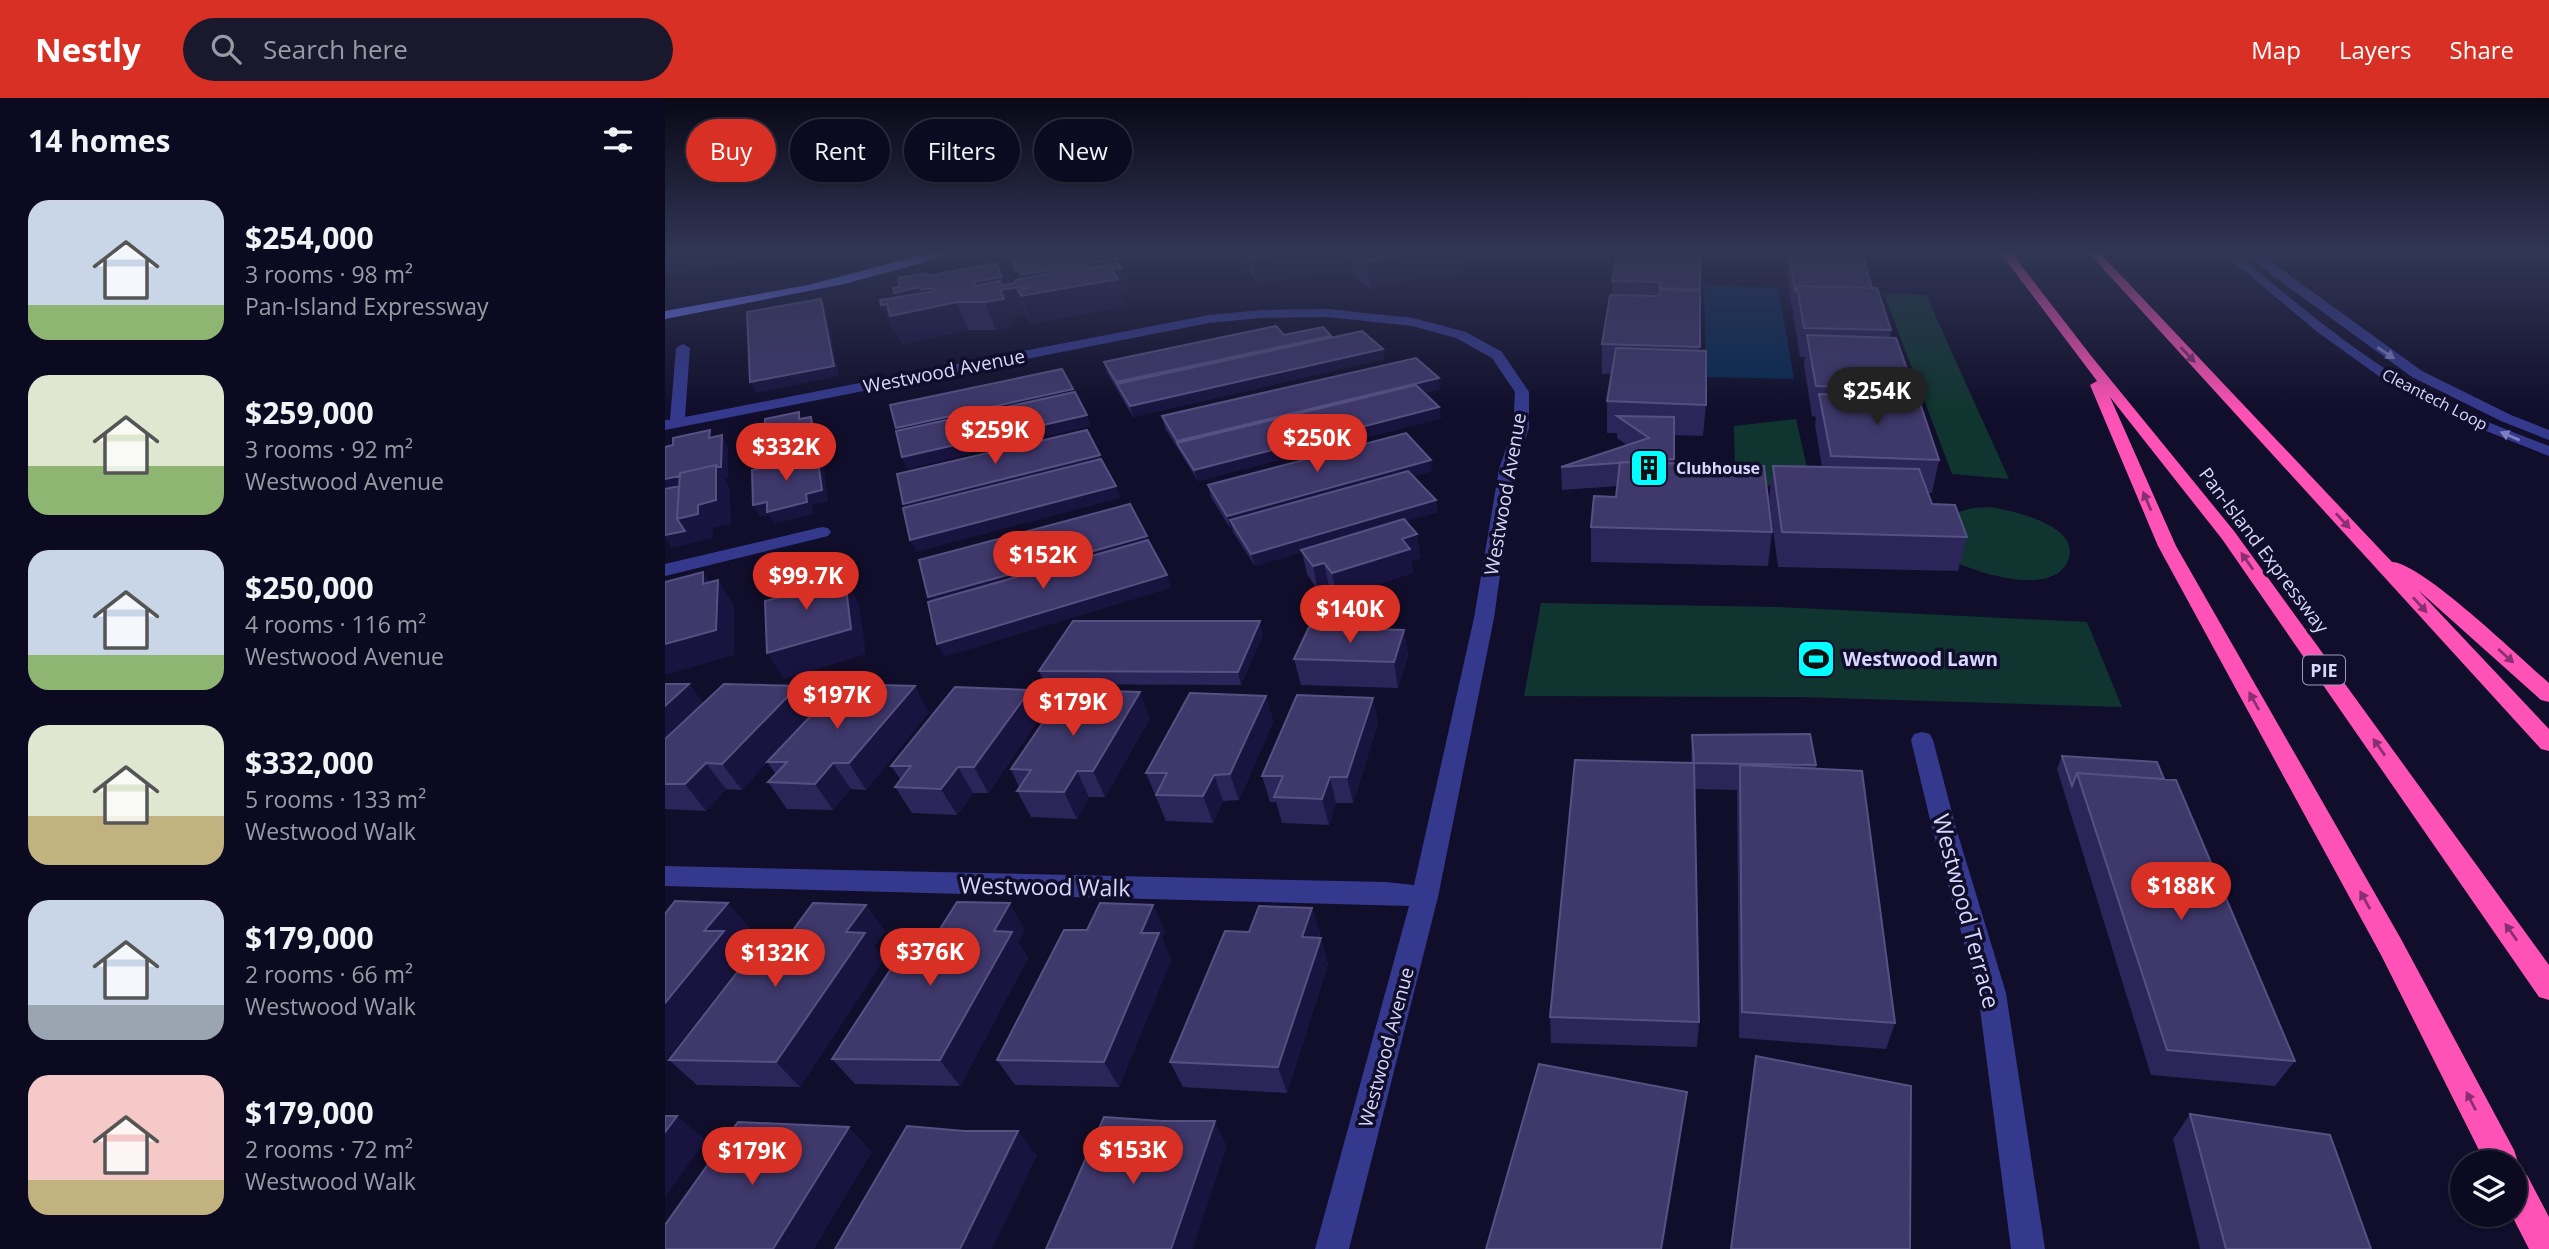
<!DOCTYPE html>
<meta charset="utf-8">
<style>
body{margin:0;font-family:"Open Sans",sans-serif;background:#1a182d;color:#f1f3f6;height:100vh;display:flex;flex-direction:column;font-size:26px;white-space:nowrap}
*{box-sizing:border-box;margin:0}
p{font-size:23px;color:#9a9aa5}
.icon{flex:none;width:38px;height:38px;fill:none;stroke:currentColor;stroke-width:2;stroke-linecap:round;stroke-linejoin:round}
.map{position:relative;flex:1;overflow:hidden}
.side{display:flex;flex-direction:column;background:#0c0a20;width:665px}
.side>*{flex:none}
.top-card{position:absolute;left:21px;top:21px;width:665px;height:63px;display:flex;gap:14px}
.fabs{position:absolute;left:1785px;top:1052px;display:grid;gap:14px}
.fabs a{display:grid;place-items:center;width:77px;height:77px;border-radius:50%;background:#0c0a20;box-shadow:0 2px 5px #0004,0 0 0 2px #2c2b3e;font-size:35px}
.price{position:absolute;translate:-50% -60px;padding:0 16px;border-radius:24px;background:#d93025;color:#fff;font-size:23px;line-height:46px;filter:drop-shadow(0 2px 4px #0008)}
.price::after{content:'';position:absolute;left:50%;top:42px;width:21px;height:16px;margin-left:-10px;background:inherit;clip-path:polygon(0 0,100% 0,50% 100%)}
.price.on{background:#222;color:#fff}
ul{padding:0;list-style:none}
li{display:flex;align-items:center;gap:21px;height:175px;padding:0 28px}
li span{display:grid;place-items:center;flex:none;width:196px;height:140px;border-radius:21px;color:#555}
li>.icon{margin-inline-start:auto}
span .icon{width:84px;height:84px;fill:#fffc;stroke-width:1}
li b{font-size:30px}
h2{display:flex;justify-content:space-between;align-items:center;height:84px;padding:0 28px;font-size:30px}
.tag{padding:0 24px;border-radius:32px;background:#0c0a20;box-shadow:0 2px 5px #0004,0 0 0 2px #2c2b3e;font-size:24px;line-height:63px}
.tag.on{background:#d93025;color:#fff}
header{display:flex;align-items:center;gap:42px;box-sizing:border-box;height:98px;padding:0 35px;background:#d93025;color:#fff}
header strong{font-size:33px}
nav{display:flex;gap:38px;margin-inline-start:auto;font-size:24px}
.search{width:490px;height:63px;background:#1a182d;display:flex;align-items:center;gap:18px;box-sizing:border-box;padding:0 24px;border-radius:38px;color:#9a9aa5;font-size:26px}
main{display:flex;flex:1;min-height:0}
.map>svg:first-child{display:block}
.green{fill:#103530}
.water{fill:#072950}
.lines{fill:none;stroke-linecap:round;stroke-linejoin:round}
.street{fill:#34398e;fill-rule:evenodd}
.secondary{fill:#6e78ff;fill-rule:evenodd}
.highway{fill:#ff52b6;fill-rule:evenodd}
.wall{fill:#2b2559}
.shaded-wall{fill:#18143f}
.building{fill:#3e386b;stroke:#565182;stroke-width:2}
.oneway{fill:#7e80c1}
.oneway2{fill:#883070}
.labels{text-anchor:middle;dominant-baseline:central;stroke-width:7;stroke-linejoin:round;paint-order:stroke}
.far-street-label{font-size:16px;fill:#d8d7ff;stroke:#100e2a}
.far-poi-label{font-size:16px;font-weight:bold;fill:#d8d7ff;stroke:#100e2a;text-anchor:start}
.shield{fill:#100e2a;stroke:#9c9bbf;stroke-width:2}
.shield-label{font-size:18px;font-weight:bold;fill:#d8d7ff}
.street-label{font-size:19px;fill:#d8d7ff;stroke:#100e2a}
.poi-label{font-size:19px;font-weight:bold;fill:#d8d7ff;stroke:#100e2a;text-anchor:start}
.near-street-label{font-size:23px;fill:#d8d7ff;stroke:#100e2a}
</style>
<header>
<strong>Nestly</strong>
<div class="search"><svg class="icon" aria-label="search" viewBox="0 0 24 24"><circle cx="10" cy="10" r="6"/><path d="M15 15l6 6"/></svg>Search here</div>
<nav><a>Map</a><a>Layers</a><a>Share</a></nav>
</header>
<main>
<section class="side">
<h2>14 homes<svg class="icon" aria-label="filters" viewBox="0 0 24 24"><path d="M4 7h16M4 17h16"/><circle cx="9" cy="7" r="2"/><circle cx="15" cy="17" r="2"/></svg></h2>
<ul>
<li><span style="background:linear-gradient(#c9d6e8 75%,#8fb573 0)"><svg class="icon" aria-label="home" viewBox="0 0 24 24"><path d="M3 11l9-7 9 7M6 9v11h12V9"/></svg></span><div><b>$254,000</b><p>3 rooms · 98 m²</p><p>Pan-Island Expressway</p></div></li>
<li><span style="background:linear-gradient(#dfe7d0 65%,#8fb573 0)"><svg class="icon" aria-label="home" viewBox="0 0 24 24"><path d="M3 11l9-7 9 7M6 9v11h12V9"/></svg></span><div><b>$259,000</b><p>3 rooms · 92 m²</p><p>Westwood Avenue</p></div></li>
<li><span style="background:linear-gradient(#c9d6e8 75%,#8fb573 0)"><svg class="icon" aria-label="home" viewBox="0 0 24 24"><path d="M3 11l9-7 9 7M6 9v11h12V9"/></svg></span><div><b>$250,000</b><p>4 rooms · 116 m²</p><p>Westwood Avenue</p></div></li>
<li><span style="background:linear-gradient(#dfe7d0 65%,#c2b280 0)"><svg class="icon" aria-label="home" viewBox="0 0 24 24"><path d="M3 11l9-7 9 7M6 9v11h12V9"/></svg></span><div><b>$332,000</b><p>5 rooms · 133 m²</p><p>Westwood Walk</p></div></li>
<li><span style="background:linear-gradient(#c9d6e8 75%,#9aa5b1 0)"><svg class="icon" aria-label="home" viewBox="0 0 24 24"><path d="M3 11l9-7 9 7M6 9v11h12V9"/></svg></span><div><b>$179,000</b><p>2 rooms · 66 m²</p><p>Westwood Walk</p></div></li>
<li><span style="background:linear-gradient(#f6c9c9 75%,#c2b280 0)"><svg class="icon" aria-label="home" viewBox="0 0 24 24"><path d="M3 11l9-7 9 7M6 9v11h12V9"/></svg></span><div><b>$179,000</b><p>2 rooms · 72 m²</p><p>Westwood Walk</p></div></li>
</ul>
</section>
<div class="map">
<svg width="1884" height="1151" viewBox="0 0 1884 1151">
<rect width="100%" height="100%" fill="#100e2a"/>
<path class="green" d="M1219 196 1261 197 1344 381 1287 376Z
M1131 321 1143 374 1095 391 1070 374 1069 328Z
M1325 409C1346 412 1414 427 1404 460 1391 502 1306 474 1281 459L1279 418 1308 410Z
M876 505 1114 509 1422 524 1457 609 1135 599 859 598Z"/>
<path class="water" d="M1039 187 1113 189 1129 281 1041 279Z"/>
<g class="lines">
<path class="street" d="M1556 153H1568C1623 198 1677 245 1738 282 1784 310 1834 329 1884 348V358L1791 321 1729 289 1651 233Z
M1578 153 1884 156V162L1599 159 1757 273 1846 317 1884 332V342L1836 323 1747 279 1581 158Z
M662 211 748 220 801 234 837 254 864 294V330L850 371 829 520 773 799 684 1151H650L744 808 0 788V768L721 784 749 787 809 520 834 371 848 330 850 294 827 260 791 240 747 228 662 219 596 220 544 225 0 332V322H5L11 250 18 246 25 250 20 319 544 217 596 212Z
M157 429 163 430 166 434 163 438 0 478V466Z
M1257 634 1265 636 1268 642 1291 730 1341 895 1380 1151H1346L1313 895 1267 730 1246 642 1249 636Z"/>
<path class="secondary" d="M272 153H288L253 166 179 186 0 221V213L143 187Z"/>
<path class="highway" d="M1334 153H1345L1427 259 1569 433 1884 867V902L1874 899 1557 441 1445 299 1511 448 1736 841 1849 1052 1853 1064 1850 1072 1862 1077 1884 1119V1151H1864L1846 1116H1850V1064H1820L1716 857 1493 448 1425 287 1432 283Z
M1422 153H1433L1727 464C1757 465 1856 561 1884 585V604L1876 602 1753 492 1884 631V653L1876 651Z"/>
</g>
<path class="wall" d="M417 153H476L450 158 452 161 464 196 458 197 461 208 366 226 361 217 346 220 349 228 331 232H303L237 246 232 234 229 235 231 199 235 189 263 178 340 187 351 185 354 181 350 172 392 158Z
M573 153H679L682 173 592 186 586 176 580 177 577 173Z
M681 153H795L797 176 752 180 706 191 690 179 685 160 682 156Z
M806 153H853L813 159Z
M1035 153 1034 253 1041 307 1038 338 1009 337V366L1107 434 1103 468 926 464V429L951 399 953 388 897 392 896 369 962 347 952 340V335H942V303L947 276H937V246L947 197V183Z
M1124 157 1207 190 1226 232 1225 239 1249 291 1247 298 1274 362 1267 395H1262L1267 406 1302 439 1293 473 1113 469 1104 401 1108 368 1157 369 1150 327 1151 319 1147 318 1139 267 1140 259H1135L1128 216 1129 212H1127L1122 175Z
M619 237 666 238V240L718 251 719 261 468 319 442 274 439 264Z
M775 291 759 295 776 320 533 383 500 330 497 318Z
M767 373 749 378 771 402 772 414 741 423 756 460 746 463 748 475 672 499 664 489 653 493 642 476 637 454 590 468 568 434 567 429 565 430 546 399 543 387Z
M739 532 743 558 733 590 636 587 629 561Z
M598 536 576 587 380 586 374 573Z
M0 586H24L38 605 133 588 150 613 264 614 201 692 186 691 168 712 122 711 103 684 111 676 102 664 77 692 61 691 41 713 0 711Z
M365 592 377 617 323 695H308L292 717 247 715 230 689 236 682 226 668Z
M601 598 608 624 574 702 558 703 548 725 501 723 481 675Z
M708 600 713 625 688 705H671L664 727 617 725 611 704H605L597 678Z
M485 620 440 699H424L412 721 366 719 352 693 354 689 346 671Z
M1027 637 1151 667V671L1230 925 1221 951 1074 940 1072 692 1029 691 1034 924 1032 949 886 945 885 919 1026 665Z
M1397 658 1499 681 1630 963 1610 988 1486 977 1392 671Z
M201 807 220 833 209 848 219 861 135 989 32 987 4 962 128 832Z
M488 807 500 833 497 840 506 862 454 989 350 987 332 962 422 832Z
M647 810 655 836 654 840 663 866 622 995 518 989 505 964 584 834Z
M360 832 353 844 363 860 295 988 190 986 167 961Z
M1091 958 1245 1151H1065Z
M1525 1016 1706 1151H1535L1508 1041Z"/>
<path class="shaded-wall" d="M0 153H72L73 156 69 167 0 176Z
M424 153H476L427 163Z
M574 153H581L586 176 580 177Z
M634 153H679L682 173 592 186 587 160Z
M754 153H795L797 176 752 180 706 191 702 164Z
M813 153H853L813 159Z
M452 161 464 196 458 197 461 208 366 226 353 192 361 217 346 220 349 228 331 232 320 204 308 184 337 179 342 191 360 188 356 177 380 173 387 193 421 166Z
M350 172H352L356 181H354Z
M255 189 269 190 292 204 303 232 237 246 232 234 229 235 216 207 222 206 237 215 229 195Z
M156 201 161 211 174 278 91 295 85 284Z
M666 238 668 248 452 286 454 295 451 284Z
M718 251 719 261 468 319 465 308Z
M774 280 775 291 518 354 512 343Z
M408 291 412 302 236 342 231 330Z
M774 309 776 320 533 383 529 372Z
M422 317 426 328 242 371 237 359Z
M146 319 152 330 156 360H154L159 369 163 404 147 407 149 416 109 426 104 417 95 419 88 407 93 374 86 363Z
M57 337 63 349V380L60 381 65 390 66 426 48 430V440L7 450 1 441 0 442V429L12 421 0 395V381Z
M435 357 439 369 244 418 238 406Z
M766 362 767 373 569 429 565 422 567 429 565 430 562 418Z
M451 388 455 400 251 454 245 442Z
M771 402 772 414 638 454 636 452 637 454 590 468 586 456Z
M752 436 756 460 746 463 748 475 672 499 667 475 737 441Z
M482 438 486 450 269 512 263 499Z
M659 465 664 489 653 493 648 468Z
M38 474 53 496V482L69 507V557L0 577V546L38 486Z
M160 475 174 499 161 486Z
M502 477 506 490 279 559 272 546Z
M180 481 194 505 201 556 119 581 102 555Z
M595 523 598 536 576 587 573 574Z
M739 532 743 558 733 590 729 564Z
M24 586 43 612 0 653V608Z
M133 588 150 614 77 692 57 666Z
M250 588 264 614 201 692 184 665Z
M365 592 377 617 323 695 309 669Z
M475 594 485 620 440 699 428 673Z
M601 598 608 624 574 702 565 676Z
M708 600 713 625 688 705 682 679Z
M41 665 61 691 41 713 20 686Z
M168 665 186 691 168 712 150 686Z
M293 669 308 695 292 717 276 691Z
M412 673 424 699 412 721 399 694Z
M549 677 558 703 548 725 538 698Z
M665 679 671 705 664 727 657 701Z
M63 805 86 831 72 848 82 859 0 964V905L39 833Z
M345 805 360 832 353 844 363 860 295 988 275 962 329 833Z
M201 807 220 833 209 848 219 861 135 989 111 964 181 834Z
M488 807 500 833 497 840 506 862 454 989 439 964 476 835Z
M647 810 655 836 645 865 637 839Z
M656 840 663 866 622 995 613 969Z
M1022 994 1019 1019 998 1151H996Z
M12 1018 41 1042 0 1099V1034Z
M550 1023 562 1048 528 1151H506Z
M184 1029 207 1054 149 1151H108Z
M353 1033 372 1058 327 1151H295Z"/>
<path class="building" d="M345 153H390L392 158 384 160 382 157 349 163 352 172H350Z
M417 153H437L440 158 449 156 452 161 421 166 423 170 453 165 456 170 446 171 453 181 356 198 353 192 363 190 362 188 335 192 339 201 320 204H292L225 218 222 206 216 207 215 202 270 193 269 190 256 192 255 189 229 195 228 190 235 189 233 180 261 175 263 178 331 165 337 179 308 184 310 188 335 183 337 187 351 185 350 182 382 176 380 173 356 177 349 163 382 157 384 160Z
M582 153H634L587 160Z
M686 153H761L749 154 702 164Z
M953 153H1035V191L995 190V184L947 183Z
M1124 157 1198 159 1207 190 1132 188 1131 193H1130Z
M1132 188 1212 190 1226 232 1139 230Z
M995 192 1035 193V249L937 246 945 197 994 198Z
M156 201 169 268 85 284 82 214Z
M611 228 619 237 658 229 666 238 451 284 439 264Z
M697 233 718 251 465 308 452 286Z
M1142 237 1231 240 1249 291 1151 288Z
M951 250 1041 253V307L942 303Z
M751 260 774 280 512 343 497 318Z
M397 271 408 291 231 330 225 307Z
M751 287 774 309 529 372 512 345Z
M410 294 422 317 237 359 231 333Z
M1154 296 1253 299 1274 362 1166 358Z
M134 314V321L146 319 150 348 86 363 85 331 100 328V321Z
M952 318 1009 319V361L896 369 984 340Z
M45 332 44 340 57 337 56 369H53L51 367 15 375V378L0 381V349L8 347V340Z
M422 332 435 357 238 406 232 376Z
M741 335 766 362 562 418 543 387Z
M152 357 157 392 141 396 142 404 102 414V404L88 407 87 372Z
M436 361 451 388 245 442 238 410Z
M955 364 1099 368 1107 434 926 429 929 398 951 399Z
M51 367V402L33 407V416L12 421 15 375Z
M1108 368 1254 371 1267 406 1290 407 1302 439 1117 434Z
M743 373 771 402 586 456 565 422Z
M14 388 12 421 20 433 0 437V391Z
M465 406 482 438 263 499 254 462Z
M739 421 752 436 737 441 745 451 667 475 659 465 648 468 636 452Z
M483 442 502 477 272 546 263 504Z
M38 474V486L53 482 51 532 0 546V484Z
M160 475 161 486 180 481 186 531 102 555 100 503 116 499V486Z
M408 523H595L573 574 374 573Z
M644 529 739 532 729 564 629 561Z
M0 586H24L0 608Z
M59 586 133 588 57 666 41 665 20 686H0V641Z
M176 586 250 588 184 665H168L150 686 103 684 122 664H102Z
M290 589 365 592 309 669H293L276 691 230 689 246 668H226Z
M400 592 475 594 428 673H412L399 694 352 693 366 672 346 671Z
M525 595 601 598 565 676 549 677 538 698 491 697 502 675H481Z
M632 597 708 600 682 679H665L657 701 609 699 618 678H597Z
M1145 636 1151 667 1029 665 1027 637Z
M1397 658 1492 664 1499 681 1412 675 1407 688Z
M910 662 1029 665 1034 924 885 919Z
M1075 667 1197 673 1230 925 1077 914Z
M1412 675 1511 682 1630 963 1502 952Z
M10 803 63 805 39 833H59L0 905V816Z
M292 804 345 805 329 833 347 834 275 962 167 961 252 831H275Z
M148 805 201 807 181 834 200 835 111 964 4 962 105 832H128Z
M435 805 488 807 476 835H494L439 964 332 962 399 832H422Z
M594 808 647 810 637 839 656 840 613 969 505 964 560 833 584 834Z
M1091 958 1246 988 1245 1151H1066Z
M874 966 1022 994 996 1151H821Z
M1525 1016 1665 1037 1706 1151H1561Z
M0 1018H12L0 1034Z
M439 1019 497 1023H550L506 1151H381Z
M73 1024 184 1029 108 1151H0V1127Z
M242 1028 299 1033H353L295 1151H170Z"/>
<defs><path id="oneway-solid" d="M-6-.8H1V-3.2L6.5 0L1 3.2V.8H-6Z" transform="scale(1.75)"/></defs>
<g class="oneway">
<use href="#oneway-solid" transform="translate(1721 255) rotate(34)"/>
<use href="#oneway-solid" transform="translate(1845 338) rotate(-157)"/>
</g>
<g class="oneway2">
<use href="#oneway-solid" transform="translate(1523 257) rotate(47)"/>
<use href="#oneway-solid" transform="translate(1482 403) rotate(-113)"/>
<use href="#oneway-solid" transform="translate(1678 423) rotate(47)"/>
<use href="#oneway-solid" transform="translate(1582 463) rotate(-125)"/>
<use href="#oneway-solid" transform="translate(1755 507) rotate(48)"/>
<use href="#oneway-solid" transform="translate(1841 558) rotate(42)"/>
<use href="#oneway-solid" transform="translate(1589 603) rotate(-119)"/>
<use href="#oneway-solid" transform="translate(1714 649) rotate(-125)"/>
<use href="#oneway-solid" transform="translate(1700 802) rotate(-119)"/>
<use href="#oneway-solid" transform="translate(1846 834) rotate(-125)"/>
<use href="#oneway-solid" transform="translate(1806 1003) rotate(-117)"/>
</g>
<linearGradient id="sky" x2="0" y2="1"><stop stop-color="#090817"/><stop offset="0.49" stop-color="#313655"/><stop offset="1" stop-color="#313655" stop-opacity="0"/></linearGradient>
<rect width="1884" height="314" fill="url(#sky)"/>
<defs>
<symbol id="building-square" viewBox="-11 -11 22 22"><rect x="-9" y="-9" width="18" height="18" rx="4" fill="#03feff" stroke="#100e2a"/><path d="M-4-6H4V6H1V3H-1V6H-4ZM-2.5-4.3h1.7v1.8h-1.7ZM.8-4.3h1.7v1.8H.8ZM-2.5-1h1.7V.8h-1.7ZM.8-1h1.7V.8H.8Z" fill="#111"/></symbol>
<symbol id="stadium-square" viewBox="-11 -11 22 22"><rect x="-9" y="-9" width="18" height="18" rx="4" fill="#03feff" stroke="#100e2a"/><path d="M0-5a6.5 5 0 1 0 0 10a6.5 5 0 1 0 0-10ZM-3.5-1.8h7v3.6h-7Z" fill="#111"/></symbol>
</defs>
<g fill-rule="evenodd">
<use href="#building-square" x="962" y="348" width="44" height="44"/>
<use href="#stadium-square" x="1129" y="539" width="44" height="44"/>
</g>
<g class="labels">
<g class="far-street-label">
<text transform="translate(1770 301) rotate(27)">Cleantech Loop</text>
</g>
<g class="far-poi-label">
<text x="1011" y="370">Clubhouse</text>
</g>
<rect class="shield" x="1638" y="557.5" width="42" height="29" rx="5"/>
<g class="shield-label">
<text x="1659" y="572">PIE</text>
</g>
<g class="street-label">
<text transform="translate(279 273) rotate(-11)">Westwood Avenue</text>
<text transform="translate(840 396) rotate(-80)">Westwood Avenue</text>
<text transform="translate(1599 452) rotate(53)">Pan-Island Expressway</text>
<text transform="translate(721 949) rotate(-75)">Westwood Avenue</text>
</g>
<g class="poi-label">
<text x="1178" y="561">Westwood Lawn</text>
</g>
<g class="near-street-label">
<text transform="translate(380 788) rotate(1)">Westwood Walk</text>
<text transform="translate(1302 813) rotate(75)">Westwood Terrace</text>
</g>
</g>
</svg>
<div class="fabs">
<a><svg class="icon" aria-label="layers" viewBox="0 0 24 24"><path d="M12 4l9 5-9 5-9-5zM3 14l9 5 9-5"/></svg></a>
</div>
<b class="price on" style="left:1212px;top:329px">$254K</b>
<b class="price" style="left:330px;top:368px">$259K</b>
<b class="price" style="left:652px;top:376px">$250K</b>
<b class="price" style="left:121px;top:385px">$332K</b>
<b class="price" style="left:378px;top:493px">$152K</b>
<b class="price" style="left:141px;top:514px">$99.7K</b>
<b class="price" style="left:685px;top:547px">$140K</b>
<b class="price" style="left:172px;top:633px">$197K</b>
<b class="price" style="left:408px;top:640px">$179K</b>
<b class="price" style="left:1516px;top:824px">$188K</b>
<b class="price" style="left:265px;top:890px">$376K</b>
<b class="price" style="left:110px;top:891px">$132K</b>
<b class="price" style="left:468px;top:1088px">$153K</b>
<b class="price" style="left:87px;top:1089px">$179K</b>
<div class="top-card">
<a class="tag on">Buy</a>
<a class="tag">Rent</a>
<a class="tag">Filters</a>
<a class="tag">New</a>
</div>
</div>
</main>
